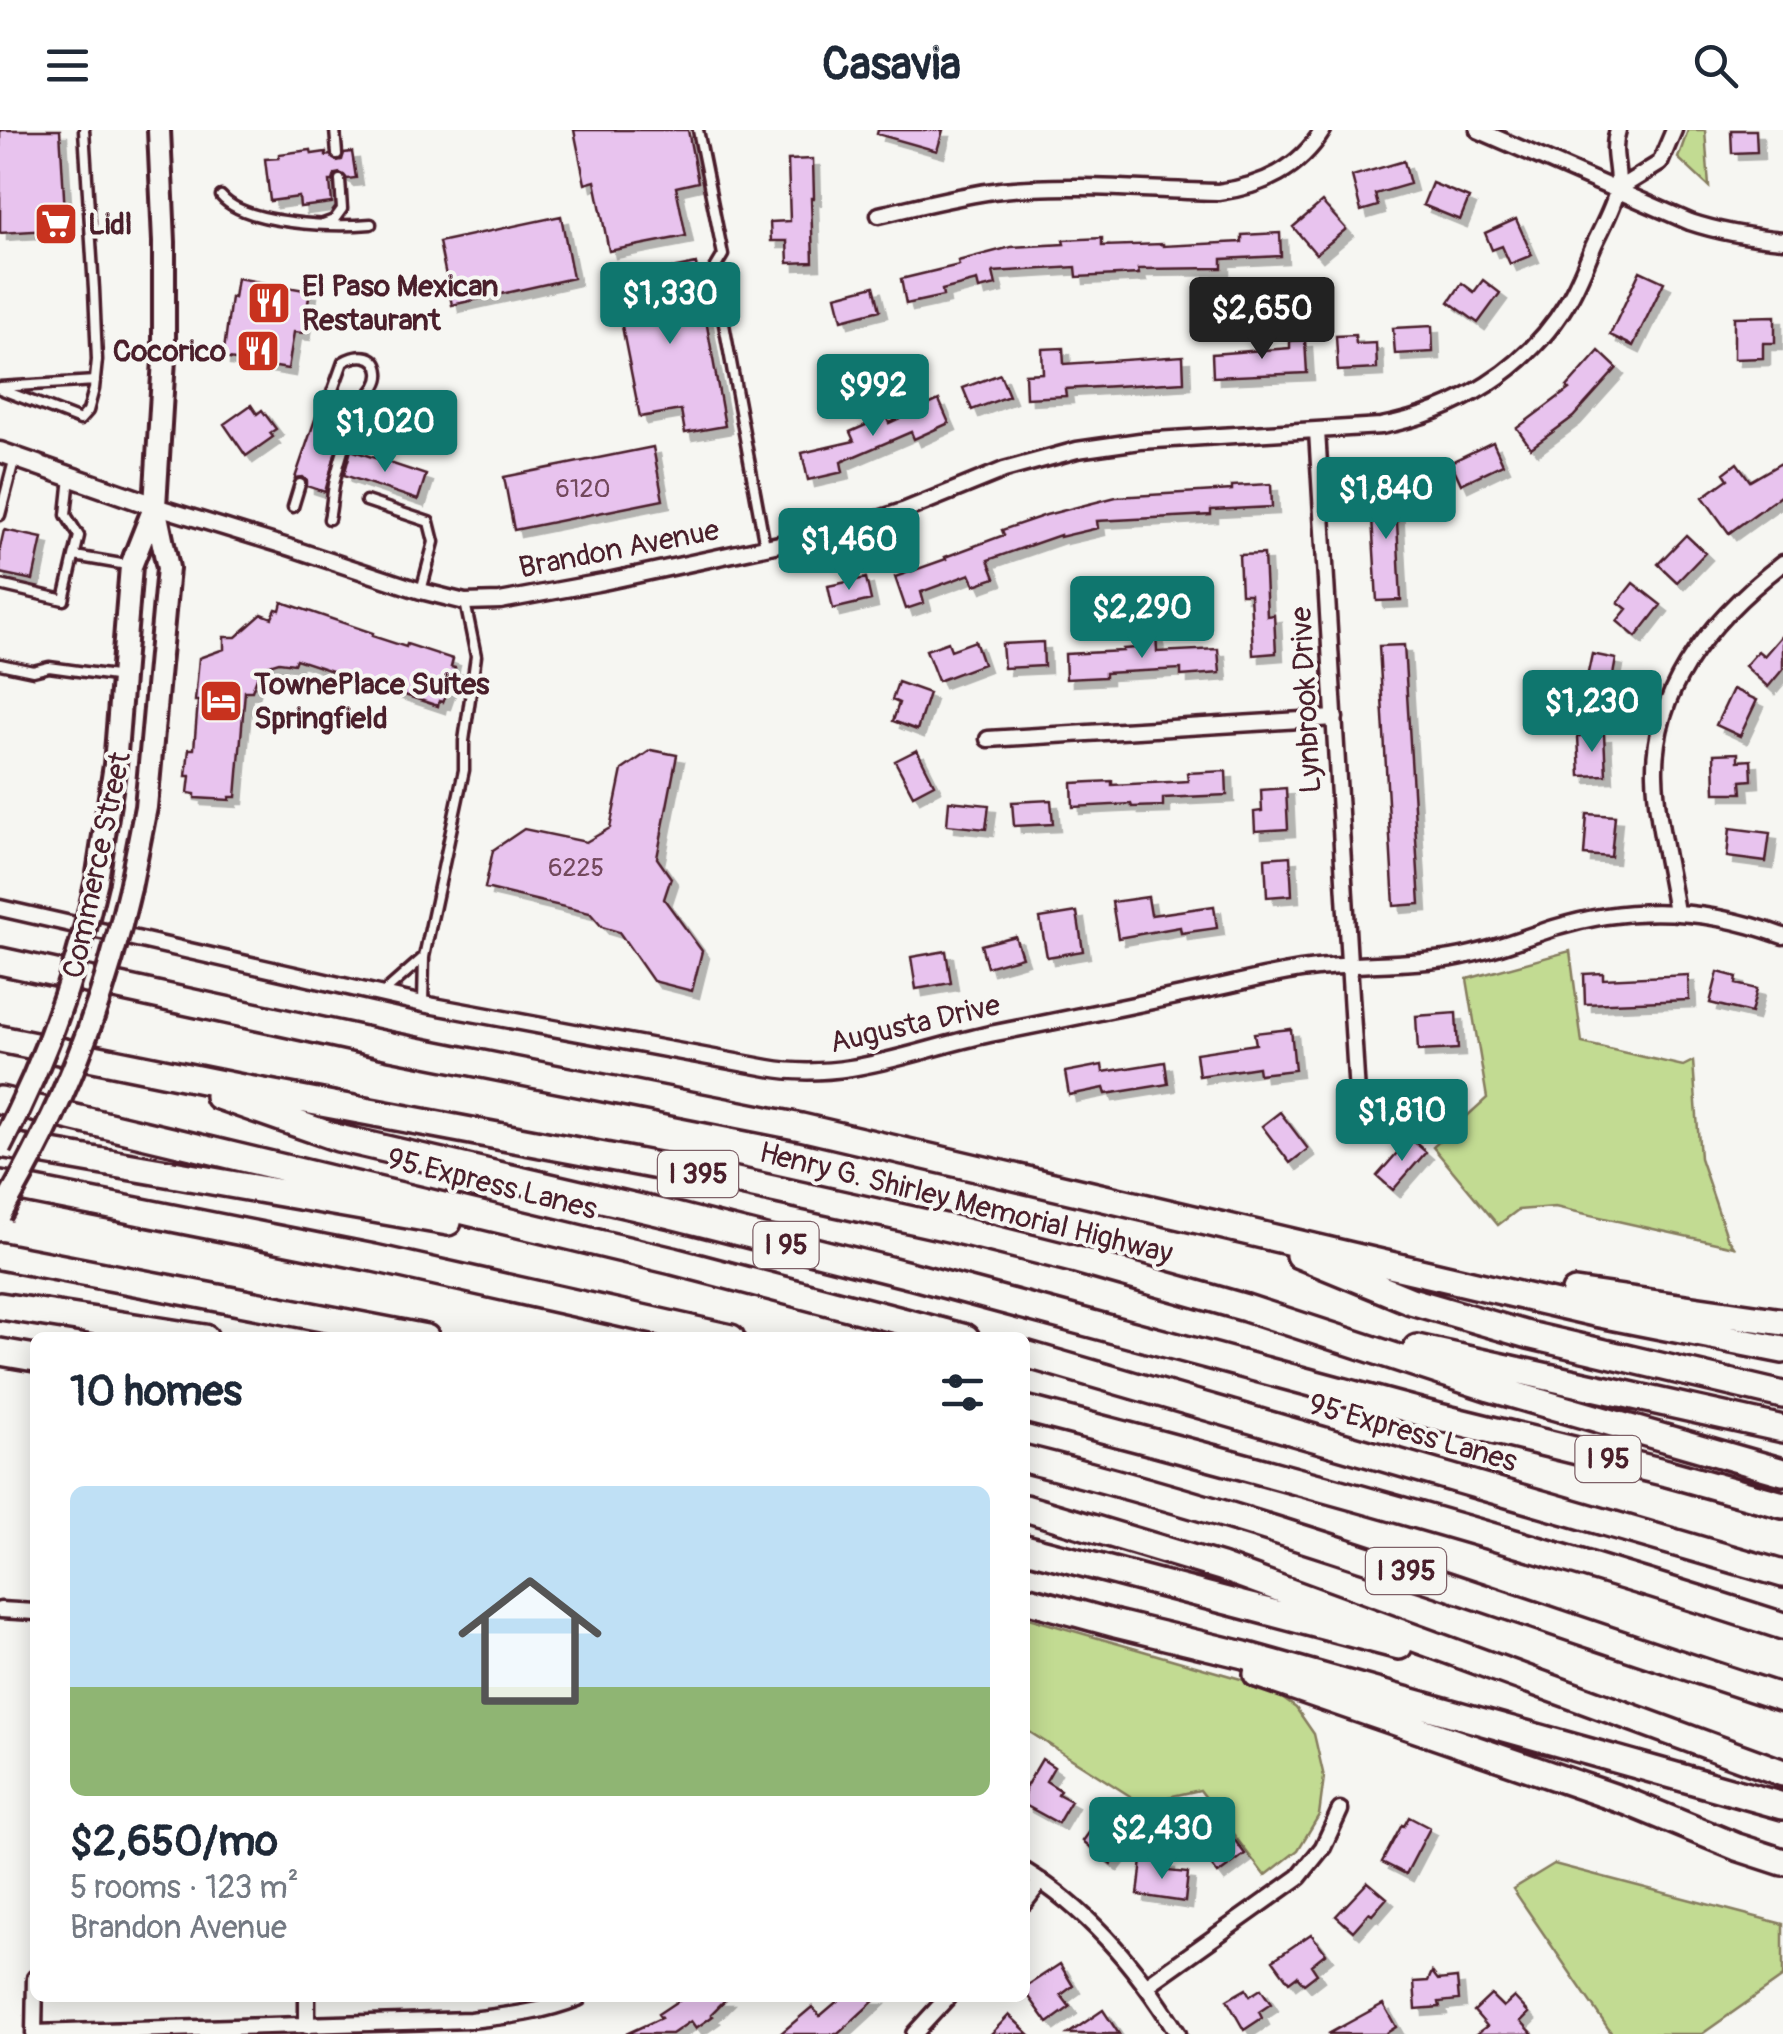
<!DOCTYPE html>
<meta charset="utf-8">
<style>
body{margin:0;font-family:Pangolin,sans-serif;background:#f6f6f7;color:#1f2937;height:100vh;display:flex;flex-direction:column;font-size:38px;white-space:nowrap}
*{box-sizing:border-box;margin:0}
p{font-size:32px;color:#747a83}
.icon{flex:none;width:55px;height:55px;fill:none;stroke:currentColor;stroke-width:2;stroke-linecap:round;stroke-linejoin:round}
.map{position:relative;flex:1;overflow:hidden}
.panel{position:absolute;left:30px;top:1202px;width:1000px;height:670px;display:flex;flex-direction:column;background:#fff;border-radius:15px;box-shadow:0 5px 25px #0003}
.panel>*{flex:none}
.price{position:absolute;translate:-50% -85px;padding:0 22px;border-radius:10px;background:#0f766e;color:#fff;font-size:32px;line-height:65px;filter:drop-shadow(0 2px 5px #0008)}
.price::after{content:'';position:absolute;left:50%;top:60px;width:30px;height:22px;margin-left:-15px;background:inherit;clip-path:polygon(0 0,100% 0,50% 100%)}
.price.active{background:#222;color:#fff}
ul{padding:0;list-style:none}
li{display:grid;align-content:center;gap:20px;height:530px;padding:0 40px}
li+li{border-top:2px solid #e0e1e3}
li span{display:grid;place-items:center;height:310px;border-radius:15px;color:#555}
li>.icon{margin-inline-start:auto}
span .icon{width:180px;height:180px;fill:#fffc;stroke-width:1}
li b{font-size:42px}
h2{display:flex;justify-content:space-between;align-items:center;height:120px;padding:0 40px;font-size:42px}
header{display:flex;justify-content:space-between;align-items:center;height:130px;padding:0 40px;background:#fff;font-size:45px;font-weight:800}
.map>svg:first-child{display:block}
.green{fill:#c2db92;stroke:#867d5e;stroke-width:2.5}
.building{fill:#e8c3ee;stroke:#4a1f2b;stroke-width:2.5;filter:url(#shadow)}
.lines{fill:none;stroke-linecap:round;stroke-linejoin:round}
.service-casing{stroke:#4a1f2b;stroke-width:15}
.minor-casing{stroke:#4a1f2b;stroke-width:21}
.tertiary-casing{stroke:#4a1f2b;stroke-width:25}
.secondary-casing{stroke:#4a1f2b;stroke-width:28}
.motorway-casing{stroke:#4a1f2b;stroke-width:32}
.service{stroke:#f6f6f2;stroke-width:8}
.minor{stroke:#f6f6f2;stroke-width:14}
.tertiary{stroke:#f6f6f2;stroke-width:18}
.secondary{stroke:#f6f6f2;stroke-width:20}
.motorway{stroke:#f6f6f2;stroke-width:25}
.secondary-bridge-casing{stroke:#4a1f2b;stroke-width:28;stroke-linecap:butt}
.secondary-bridge{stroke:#f6f6f2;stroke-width:20}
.labels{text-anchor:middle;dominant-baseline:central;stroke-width:8;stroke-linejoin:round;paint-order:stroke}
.number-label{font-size:25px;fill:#72485c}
.shield{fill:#f6f6f2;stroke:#7e6067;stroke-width:2.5}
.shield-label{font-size:28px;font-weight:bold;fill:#4a1f2b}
.poi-label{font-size:30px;font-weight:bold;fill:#4a1f2b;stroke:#f6f6f2;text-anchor:start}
.street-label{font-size:30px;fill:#4a1f2b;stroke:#f6f6f2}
</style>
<header><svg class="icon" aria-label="menu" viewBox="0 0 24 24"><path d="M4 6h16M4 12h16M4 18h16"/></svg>Casavia<svg class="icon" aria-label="search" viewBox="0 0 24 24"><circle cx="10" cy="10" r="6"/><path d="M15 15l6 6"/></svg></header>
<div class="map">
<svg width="1783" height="1904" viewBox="0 0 1783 1904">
<defs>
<filter id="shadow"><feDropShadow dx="7" dy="7" stdDeviation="0" flood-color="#0004"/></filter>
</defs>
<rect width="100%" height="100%" fill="#f6f6f2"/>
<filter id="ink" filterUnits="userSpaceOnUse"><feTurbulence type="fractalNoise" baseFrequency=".01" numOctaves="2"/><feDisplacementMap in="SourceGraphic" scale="20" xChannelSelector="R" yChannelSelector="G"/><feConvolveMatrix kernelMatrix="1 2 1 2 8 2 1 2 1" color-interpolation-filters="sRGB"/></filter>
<g filter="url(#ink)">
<path class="green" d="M1688 0H1705L1709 57 1678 28Z
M1570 821 1582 913 1683 936 1693 931 1700 1028 1727 1107 1734 1117 1555 1077 1518 1080 1498 1095 1433 1017 1487 968 1467 849Z
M1025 1487 1265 1556 1296 1578 1314 1604 1324 1647 1319 1685 1298 1720 1265 1746 1200 1660 1141 1673 1025 1599Z
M1554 1734 1783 1794V1847L1702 1904H1612L1513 1759Z"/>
<path class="building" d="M0 0H60L66 99 0 103Z
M574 0H688L698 52 676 57 686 106 609 121 595 51 585 54Z
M878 0H943L937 21 877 4Z
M1731 0H1756L1757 22 1732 23Z
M311 20 312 24 326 22V26L330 25 337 31 342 30 344 23 352 22 356 48 347 49 340 43 335 44 333 51H330L332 73 300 77 299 67 270 71 265 29 279 28V24Z
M813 29 814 68H811L813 132 788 133 787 111H771L770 92 790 91 788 30Z
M1404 31 1410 54 1375 64 1378 76 1361 81 1352 46Z
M1432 53 1469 68 1460 90 1423 75Z
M1322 72 1346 99 1316 124 1293 97Z
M561 86 573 148 452 175 439 112Z
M1516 89 1532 125 1510 134 1502 116 1492 120 1485 103Z
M1280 103 1281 126 1222 129V138L1138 139 1139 144 1077 147 1076 137 993 142 996 155 979 159 977 151 942 160 943 166 906 174 901 149 959 135 958 131 1011 117 1064 114 1063 110 1102 108V116L1163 114V116L1242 112V105Z
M696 134 725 296 685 303 681 280 640 287 613 151Z
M1640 141 1664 152 1633 216 1610 205Z
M237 148 310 161 303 203 294 202 288 239 223 228 231 167 234 168Z
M1483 150 1500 163 1478 193 1449 172 1462 153 1474 162Z
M874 156 880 180 842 190 836 166Z
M1775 186V213H1763V228L1734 229V187Z
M1432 196 1433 222 1395 224 1393 198Z
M1355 205 1356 214 1376 213 1377 239 1338 241 1336 206Z
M1305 210 1307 243 1213 247 1212 224 1290 218V211Z
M1063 218 1064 234 1183 226 1184 252 1065 259 1066 266 1026 268 1025 244 1043 243 1042 219Z
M1599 221 1617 238 1573 287 1531 318 1517 298 1569 259 1567 257Z
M1000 244 1009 266 972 280 963 258Z
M322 269 323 275 327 278 336 274 341 276 331 307 339 310 325 362 307 356V351L303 347 295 348Z
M939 270 949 293 914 309 911 302 841 332 843 342 808 350 802 323 854 311 850 302 886 286 889 293Z
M251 275 257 284 262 280 276 299 270 303 273 307 246 326 224 294Z
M1493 312 1503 334 1461 354 1451 332Z
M653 317 663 370 514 400 504 347Z
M351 320 426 345 418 370 344 345Z
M1783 332V364L1729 403 1703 367 1728 349 1724 343 1737 333 1750 351Z
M1395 353 1401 470 1377 471 1370 354Z
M1271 354 1272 377 1211 380V385L1097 391 1098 398 1060 407V405L988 430 995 448 975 455 970 444 921 462 924 473 906 479 895 447 946 429 945 427 1004 405 1002 400 1046 385 1116 367 1232 360V356Z
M4 400 42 408 33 450 0 443V418Z
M1686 405 1705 423 1677 452 1658 434Z
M1264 424 1267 486 1274 485 1276 523 1253 525 1250 464H1241L1239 425Z
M866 448 871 470 833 479 828 456Z
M1633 453 1661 475 1636 507 1617 491 1627 479 1618 472Z
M282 472 373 503 372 506 406 517 407 514 453 529 451 537 455 538 443 572 439 571 438 576 296 529 294 534 279 532 269 535 258 545 252 561H245L236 667H230V670L195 668V664L188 663 190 646H186L189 619H194L198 571H195L199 528 224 519V507H236L262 484 272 488 276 479 280 480Z
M1156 502 1157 522 1218 519 1220 543 1181 546V539L1105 543V547L1066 549 1065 524 1123 521V519L1136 518 1135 504Z
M1783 504V539L1768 557 1745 536 1758 521 1764 526Z
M975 511 983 534 938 551 926 520 948 512 951 520Z
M1043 512 1044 536 1004 538 1002 514Z
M1404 515 1420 774 1394 776 1379 516Z
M1592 524 1616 529 1608 572 1571 565 1574 550 1586 552Z
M898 552 929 563 917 600 893 591 899 573 892 570Z
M1733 559 1757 570 1740 606 1716 595Z
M1604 604 1606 645 1580 646 1578 606Z
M651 620 677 625 657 728 671 748 664 769 702 821 692 861 653 851 619 802 602 797 590 783 485 758 493 720 524 699 586 712 610 698 622 640Z
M917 620 934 654 913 665 895 631Z
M1738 623V631L1751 630 1752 650 1741 651 1742 663H1715L1714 624Z
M1226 641 1227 665 1163 668V676L1132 677 1131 674 1073 677 1072 653 1112 651V655L1188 651 1187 643Z
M1286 658 1288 699 1255 701 1254 682 1262 681 1261 660Z
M1051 670 1053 694 1014 696 1012 672Z
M949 671 989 675 986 699 947 695Z
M1587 684 1615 686 1611 727 1584 725Z
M1730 698 1770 703 1766 732 1727 727Z
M1290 726 1292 765 1267 767 1265 728Z
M1148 767 1151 785 1214 776 1217 798 1181 803 1180 797 1118 808 1112 772Z
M1077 782 1083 821 1047 827 1040 788Z
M1015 806 1022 827 987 837 981 815Z
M946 821 951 853 916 859 911 827Z
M1718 842 1737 847 1736 854 1757 859 1751 883 1710 873Z
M1603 843V849L1688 845 1689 870 1585 874 1584 844Z
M1456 883 1458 919 1418 921 1416 886Z
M1291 899 1295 940 1259 944 1258 937 1199 946 1196 923 1256 914 1254 903Z
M1165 932 1168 954 1106 964 1104 958 1069 965 1065 942 1102 935 1103 942Z
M1280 982 1308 1019 1290 1033 1262 996Z
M1410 1008 1426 1022 1393 1060 1377 1046Z
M1042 1629 1054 1637 1046 1651 1060 1660 1058 1664 1071 1671 1058 1693 1025 1675V1658Z
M1100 1687 1116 1699 1114 1702 1127 1713 1111 1734 1083 1711Z
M1409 1687 1430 1698 1406 1744 1382 1732 1402 1695 1404 1696Z
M1230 1704 1245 1724 1218 1744 1203 1724Z
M1142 1730 1168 1732 1167 1741 1188 1743 1185 1772 1138 1765Z
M1368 1752 1387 1768 1372 1785 1369 1783 1353 1801 1336 1786Z
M1311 1804 1326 1823 1311 1835 1317 1844 1304 1854 1297 1846 1289 1852 1273 1830Z
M1060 1834 1073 1856 1061 1865 1070 1877 1048 1893 1025 1861V1857Z
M1432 1842 1438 1850 1457 1848 1459 1870 1439 1872 1440 1877 1416 1879 1414 1852 1428 1851Z
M1246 1859 1250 1866 1261 1859 1271 1874 1259 1882 1262 1888 1244 1900 1227 1870Z
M1491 1865 1503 1877 1514 1867 1529 1883 1521 1891 1533 1904H1476L1487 1896 1474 1881Z
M682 1868H727L711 1884 713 1886 696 1898 691 1891 672 1904H626L661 1888 658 1884Z
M841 1868H877L838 1904H780L812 1877 820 1886Z
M1383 1874 1396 1897 1385 1904H1328Z
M1103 1880 1119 1904H1068Z
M1009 1885 1029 1904H991Z"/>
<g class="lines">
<defs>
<path id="service" d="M335 0 337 24
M698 0 723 125 714 140 765 416
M221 66C245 95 335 97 371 94
M323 94 334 90 342 79 340 50
M0 257 95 251
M0 259 80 290 88 281 94 259 97 230 94 159 84 0
M329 271 343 232C356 224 377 222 379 242 381 259 361 268 356 282 348 304 340 328 335 350 332 363 332 376 329 389
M366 371 429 392 434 412 421 461
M293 377 300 354
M0 385 15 327
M75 426 127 435
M0 455 64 470 79 406 66 385 70 347
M0 534 33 541 49 537 122 547
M382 864 424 827
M423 874 424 827 464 640V611L476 526 465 472"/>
<path id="minor" d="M1478 0 1690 92C1720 102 1751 107 1783 110
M1618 59 1660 33 1674 0
M879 85C919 76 959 65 1001 60 1072 53 1146 60 1218 62 1263 56 1299 39 1323 0
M1317 301 1357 965
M155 376 288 417 421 461 465 472 500 471 603 452 849 399 903 381 1004 340 1077 320 1140 311 1381 296C1456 282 1527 240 1567 173 1578 155 1585 136 1593 117 1600 101 1614 77 1617 60 1621 40 1610 24 1618 0
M988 609 1335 588
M0 778 423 874 768 938C847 952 914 920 990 904 1062 890 1134 875 1205 860 1240 853 1274 843 1309 839 1357 833 1405 835 1452 828 1488 822 1520 809 1554 798 1631 774 1708 778 1783 806
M1676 782C1669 737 1656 688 1655 644 1653 555 1717 484 1783 433
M0 1480 35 1482
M1025 1741C1089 1780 1139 1840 1178 1904
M1025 1772 1041 1751
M1146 1856 1299 1747 1323 1717 1340 1680
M307 1868V1896
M34 1903 470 1890C508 1886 543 1882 578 1868
M34 1904 35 1848
M914 1904 947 1868"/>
<path id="tertiary" d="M0 322 155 376"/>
<path id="secondary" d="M97 750 115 635 131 436 154 378
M130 758 146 677 168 438 155 376 164 229V112L159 0"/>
<path id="motorway" d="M0 831 391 916 801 997 1595 1183 1783 1220
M0 909 242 958 727 1049 953 1099 1073 1129 1246 1178 1490 1258 1783 1342
M218 966 338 1008 671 1085 913 1146 1431 1285 1667 1343 1783 1375
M0 970 673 1131 966 1208
M0 1014 448 1092
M0 1054 374 1128 731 1208
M1299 1125 1411 1171 1528 1205 1783 1265
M0 1126 426 1208
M1575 1162 1783 1192
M0 1176 205 1208
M1417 1218 1783 1299
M0 1222 35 1228
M1025 1224 1783 1444
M1025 1279C1279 1344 1533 1415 1783 1496
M1025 1329C1283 1393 1531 1487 1783 1568
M1025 1378 1221 1437 1783 1643
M1025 1418 1399 1516
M1025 1469 1116 1494 1244 1525 1783 1676
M1257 1544 1628 1672 1737 1717 1783 1732"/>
</defs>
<use href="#service" class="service-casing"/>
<use href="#minor" class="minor-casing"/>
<use href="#tertiary" class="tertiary-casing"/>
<use href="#secondary" class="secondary-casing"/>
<use href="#motorway" class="motorway-casing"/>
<use href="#service" class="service"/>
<use href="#minor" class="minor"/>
<use href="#tertiary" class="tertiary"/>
<use href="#secondary" class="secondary"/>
<use href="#motorway" class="motorway"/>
<defs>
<path id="secondary-bridge" d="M0 1017C45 932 76 844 97 750
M0 1085C63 977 102 880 130 758"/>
</defs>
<use href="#secondary-bridge" class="secondary-bridge-casing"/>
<use href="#secondary-bridge" class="secondary-bridge"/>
</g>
</g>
<defs>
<symbol id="supermarket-square" viewBox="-11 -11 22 22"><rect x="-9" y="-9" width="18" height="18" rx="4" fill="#c8321e" stroke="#f6f6f2"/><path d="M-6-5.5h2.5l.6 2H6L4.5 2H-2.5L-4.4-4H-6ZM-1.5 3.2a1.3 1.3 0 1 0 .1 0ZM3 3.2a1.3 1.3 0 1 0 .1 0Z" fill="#fff"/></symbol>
<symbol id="restaurant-square" viewBox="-11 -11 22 22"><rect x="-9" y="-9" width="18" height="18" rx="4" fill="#c8321e" stroke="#f6f6f2"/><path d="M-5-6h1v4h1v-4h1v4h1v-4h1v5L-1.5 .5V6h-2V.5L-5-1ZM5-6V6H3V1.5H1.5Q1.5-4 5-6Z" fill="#fff"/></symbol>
<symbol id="hotel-square" viewBox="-11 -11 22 22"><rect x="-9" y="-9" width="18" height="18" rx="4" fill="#c8321e" stroke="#f6f6f2"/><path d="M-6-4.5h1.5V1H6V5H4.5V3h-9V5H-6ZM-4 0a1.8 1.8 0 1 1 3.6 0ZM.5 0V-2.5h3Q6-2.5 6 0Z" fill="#fff"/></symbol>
</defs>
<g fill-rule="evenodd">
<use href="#supermarket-square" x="31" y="69" width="50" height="50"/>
<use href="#restaurant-square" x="244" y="148" width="50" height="50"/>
<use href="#restaurant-square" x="233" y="196" width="50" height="50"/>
<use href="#hotel-square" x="196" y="546" width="50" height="50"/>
</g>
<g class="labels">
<g class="number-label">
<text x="583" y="359">6120</text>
<text x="576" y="738">6225</text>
</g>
<g class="shield">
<rect x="658" y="1021" width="80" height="46" rx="8"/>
<rect x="753.5" y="1092" width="65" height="46" rx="8"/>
<rect x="1575.5" y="1306" width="65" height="46" rx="8"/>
<rect x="1366" y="1418" width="80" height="46" rx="8"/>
</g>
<g class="shield-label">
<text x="698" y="1044">I 395</text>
<text x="786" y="1115">I 95</text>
<text x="1608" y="1329">I 95</text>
<text x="1406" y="1441">I 395</text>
</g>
<g class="poi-label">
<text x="88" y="94">Lidl</text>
<text x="302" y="156">El Paso Mexican<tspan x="302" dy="34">Restaurant</tspan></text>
<text x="226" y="221" text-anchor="end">Cocorico</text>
<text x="254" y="554">TownePlace Suites<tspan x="254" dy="34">Springfield</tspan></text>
</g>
<g class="street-label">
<text transform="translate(619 419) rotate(-11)">Brandon Avenue</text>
<text transform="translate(1306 570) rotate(-93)">Lynbrook Drive</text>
<text transform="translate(97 735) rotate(-78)">Commerce Street</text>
<text transform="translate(915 894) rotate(-13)">Augusta Drive</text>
<text transform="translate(492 1054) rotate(14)">95 Express Lanes</text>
<text transform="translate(966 1073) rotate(14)">Henry G. Shirley Memorial Highway</text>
<text transform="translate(1413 1303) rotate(16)">95 Express Lanes</text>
</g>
</g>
</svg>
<b class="price" style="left:670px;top:217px">$1,330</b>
<b class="price active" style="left:1262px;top:232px">$2,650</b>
<b class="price" style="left:873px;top:309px">$992</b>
<b class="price" style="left:385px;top:345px">$1,020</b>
<b class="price" style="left:1386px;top:412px">$1,840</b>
<b class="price" style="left:849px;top:463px">$1,460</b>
<b class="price" style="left:1142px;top:531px">$2,290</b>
<b class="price" style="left:1592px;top:625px">$1,230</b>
<b class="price" style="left:1402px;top:1034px">$1,810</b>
<b class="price" style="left:1162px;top:1752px">$2,430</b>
<section class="panel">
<h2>10 homes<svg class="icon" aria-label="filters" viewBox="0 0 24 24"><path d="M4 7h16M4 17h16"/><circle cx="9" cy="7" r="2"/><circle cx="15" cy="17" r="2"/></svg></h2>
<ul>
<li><span style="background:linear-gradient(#bfe0f5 65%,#8fb573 0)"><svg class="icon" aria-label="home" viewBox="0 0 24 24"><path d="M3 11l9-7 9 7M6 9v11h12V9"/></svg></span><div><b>$2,650/mo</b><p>5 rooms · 123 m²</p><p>Brandon Avenue</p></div></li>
</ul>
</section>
</div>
